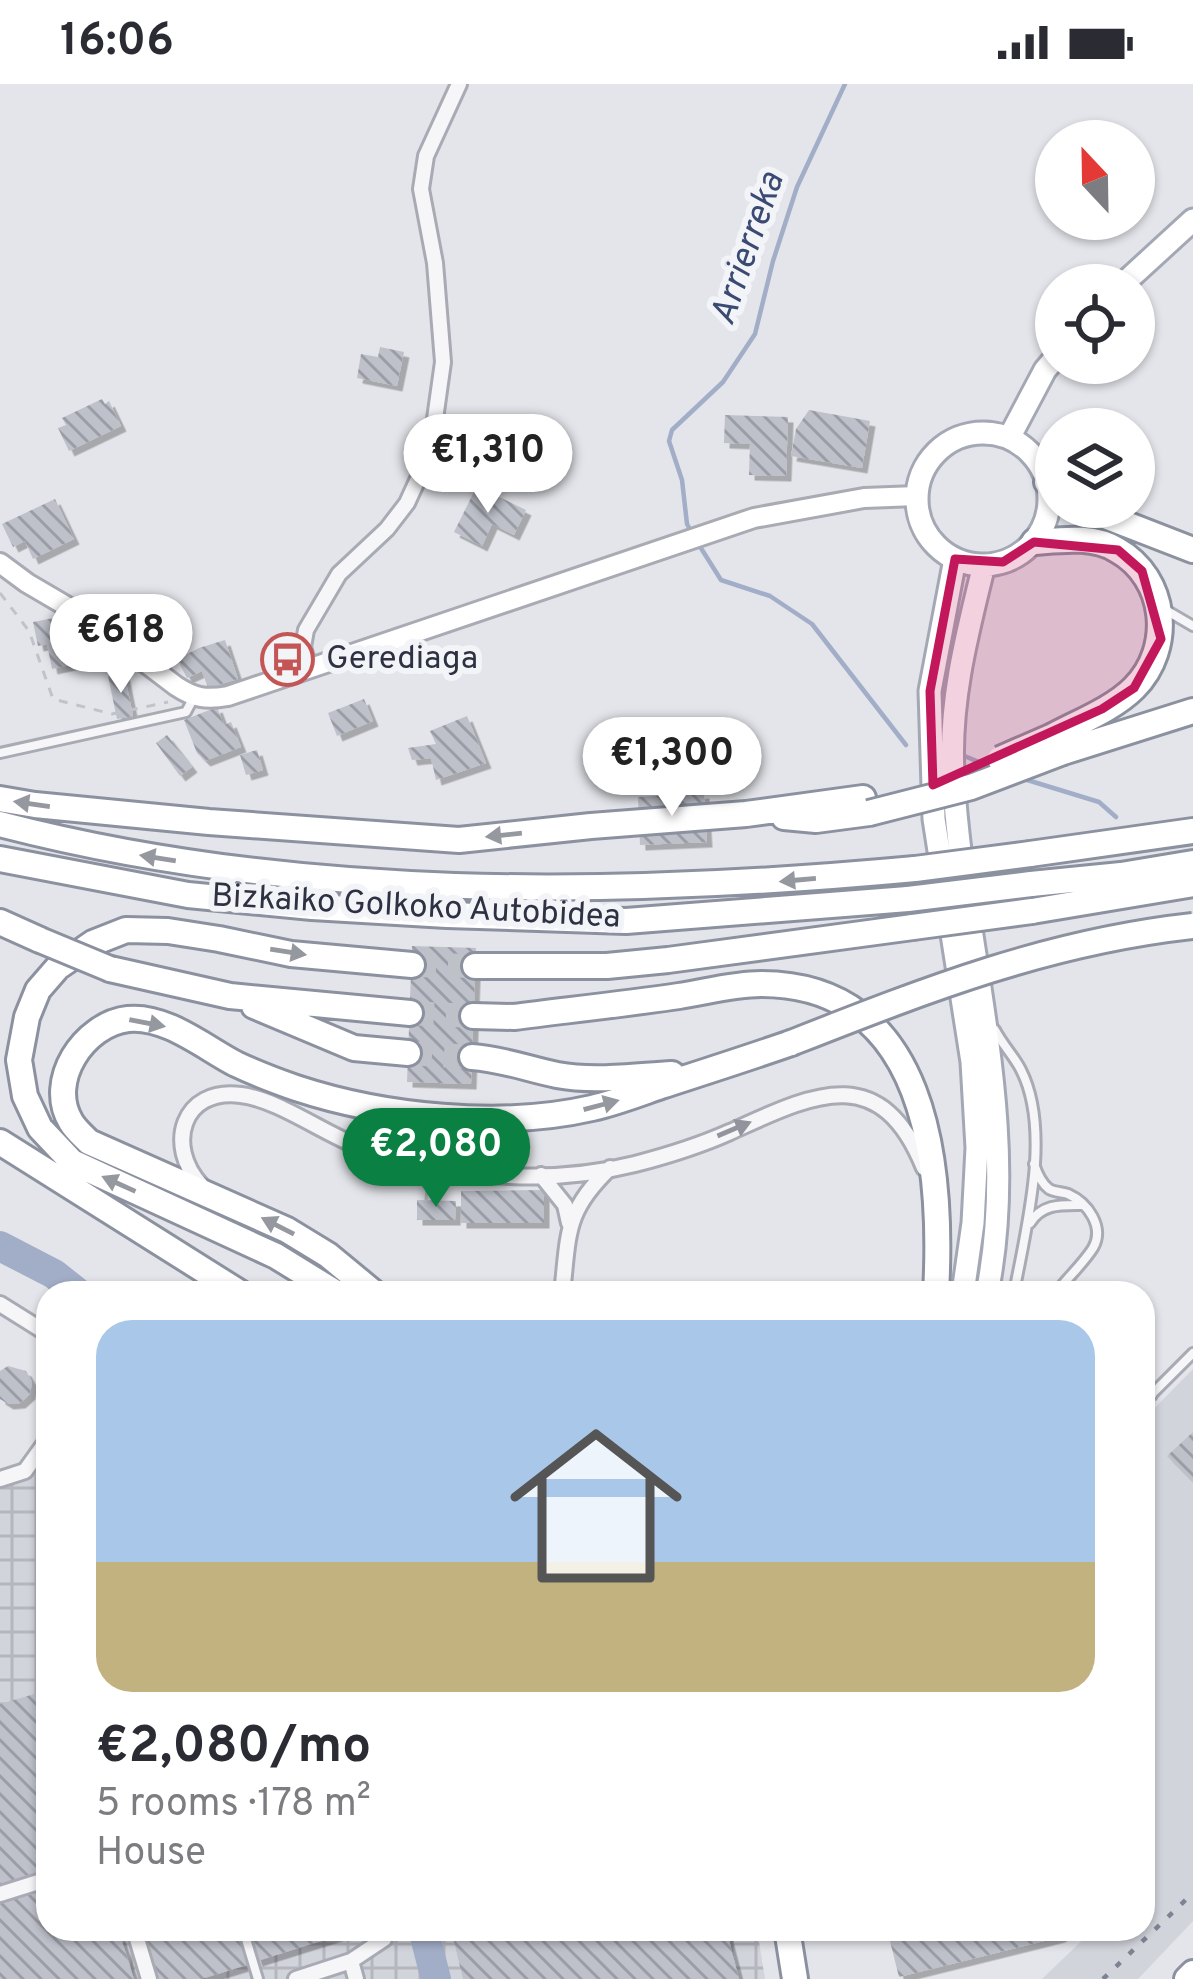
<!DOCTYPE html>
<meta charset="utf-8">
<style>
body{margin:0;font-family:Overpass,sans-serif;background:#f7f7f7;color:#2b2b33;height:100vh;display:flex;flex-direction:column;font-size:45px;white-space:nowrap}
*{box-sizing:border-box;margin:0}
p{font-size:39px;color:#7c7c81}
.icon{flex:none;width:66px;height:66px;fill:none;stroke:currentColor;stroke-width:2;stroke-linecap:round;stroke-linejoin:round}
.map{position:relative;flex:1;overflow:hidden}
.panel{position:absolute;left:36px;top:1197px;width:1119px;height:660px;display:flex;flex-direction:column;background:#fff;border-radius:36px;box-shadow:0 3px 9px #0004}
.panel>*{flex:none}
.needle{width:78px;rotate:338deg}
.tools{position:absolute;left:1035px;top:36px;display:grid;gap:24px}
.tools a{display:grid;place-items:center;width:120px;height:120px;border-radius:50%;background:#fff;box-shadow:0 3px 9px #0004;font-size:60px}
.price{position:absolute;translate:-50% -102px;padding:0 27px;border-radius:42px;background:#fff;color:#222;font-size:39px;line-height:78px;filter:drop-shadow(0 3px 6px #0008)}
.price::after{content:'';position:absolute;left:50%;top:72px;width:36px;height:27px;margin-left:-18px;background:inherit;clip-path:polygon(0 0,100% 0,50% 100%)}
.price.active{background:#0b8043;color:#fff}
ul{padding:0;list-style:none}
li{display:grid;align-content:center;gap:24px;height:636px;padding:0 60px}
li span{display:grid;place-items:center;height:372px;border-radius:36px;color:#555}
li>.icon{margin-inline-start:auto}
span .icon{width:216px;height:216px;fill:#fffc;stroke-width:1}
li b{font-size:51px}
.status{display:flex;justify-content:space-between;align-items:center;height:84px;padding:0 60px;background:#fff;direction:ltr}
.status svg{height:33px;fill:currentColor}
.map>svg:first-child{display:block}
.built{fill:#d2d4dc}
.industrial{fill:url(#industrial-grid)}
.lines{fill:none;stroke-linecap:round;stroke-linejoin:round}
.stream{stroke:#a2aec7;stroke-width:4.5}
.river{stroke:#a2aec7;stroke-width:30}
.building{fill:url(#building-back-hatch);filter:url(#shadow)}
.highway-tunnel{stroke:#bfc1c8;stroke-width:24;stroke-dasharray:24 12;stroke-linecap:butt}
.lane-casing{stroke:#a9abb4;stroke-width:14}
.street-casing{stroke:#a9abb4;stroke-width:20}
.secondary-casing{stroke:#a9abb4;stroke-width:24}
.primary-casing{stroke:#a4a8b5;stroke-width:27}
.highway-casing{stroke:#8c91a0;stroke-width:30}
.path{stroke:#c2c3c9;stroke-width:3;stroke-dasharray:9 9;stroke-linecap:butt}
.lane{stroke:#f6f6f9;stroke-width:8}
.street{stroke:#f6f6f9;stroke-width:14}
.secondary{stroke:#fff;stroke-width:18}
.primary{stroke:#fff;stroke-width:21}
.highway{stroke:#fff;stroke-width:24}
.rail{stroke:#7e8392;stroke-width:4.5;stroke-dasharray:6 12;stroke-linecap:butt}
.highway-bridge-casing{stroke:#8c91a0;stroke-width:30;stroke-linecap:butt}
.path-bridge{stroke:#c2c3c9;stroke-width:3;stroke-dasharray:9 9;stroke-linecap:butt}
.highway-bridge{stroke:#fff;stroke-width:24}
.oneway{fill:#9698a0}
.oneway2{fill:#92949d}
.marked{fill:#c2185b;fill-opacity:0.2;stroke:#c2185b;stroke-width:9;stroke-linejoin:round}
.labels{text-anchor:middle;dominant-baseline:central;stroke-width:12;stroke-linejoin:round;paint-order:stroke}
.poi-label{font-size:33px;fill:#2d3141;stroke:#f3f4f8;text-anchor:start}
.street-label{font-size:33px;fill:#2d3141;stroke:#f3f4f8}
.water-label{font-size:36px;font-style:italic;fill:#3a4a72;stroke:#f3f4f8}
</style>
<div class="status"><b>16:06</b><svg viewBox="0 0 49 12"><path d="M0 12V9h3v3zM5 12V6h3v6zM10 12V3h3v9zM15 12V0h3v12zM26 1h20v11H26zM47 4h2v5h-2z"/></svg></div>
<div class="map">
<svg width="1193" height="1895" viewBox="0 0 1193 1895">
<defs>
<pattern id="industrial-grid" width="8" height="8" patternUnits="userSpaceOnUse" patternTransform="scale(3)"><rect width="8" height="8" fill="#d2d4dc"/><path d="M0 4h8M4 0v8" fill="none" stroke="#b5b6be"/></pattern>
<pattern id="building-back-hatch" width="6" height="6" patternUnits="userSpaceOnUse" patternTransform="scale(3)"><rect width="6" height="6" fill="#bec0ca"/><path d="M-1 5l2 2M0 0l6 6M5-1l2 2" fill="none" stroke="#9b9da6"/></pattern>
<filter id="shadow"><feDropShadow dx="5.5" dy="5.5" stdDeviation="0" flood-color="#0004"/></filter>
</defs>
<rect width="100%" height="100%" fill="#e3e5ea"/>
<path class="built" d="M1193 1285V1837L1138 1895H1042L1094 1845H1143V1787L1147 1782 1143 1765V1336Z"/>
<path class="industrial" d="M48 1385V1845H757L765 1895H0V1402Z"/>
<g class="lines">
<path class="stream" d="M693 451 687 440 682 396 669 357 672 346 723 298 755 250 773 177 797 103 845 0
M699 461 721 496 770 512 812 540 906 661
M962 671 996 685
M1024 695 1099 718 1116 733"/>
<path class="river" d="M0 1162 54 1190 78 1209
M423 1845 436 1895"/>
</g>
<path class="building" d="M380 263 404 268 397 302 357 294 361 270 378 273Z
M102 315 105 320 109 317 121 342 69 367 58 344 66 341 62 334Z
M809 326 870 337 862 384 791 372 796 345Z
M725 331 788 333 786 392 749 391 750 360 724 359Z
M477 402 526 426 514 451 492 440 482 462 454 448Z
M55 415 74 455 33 475 25 457 13 463 2 440Z
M69 531 79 579 52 585 47 560 38 562 33 538Z
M225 556 238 595 208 604 202 587 187 594 177 575 199 564Z
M124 588 133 632 117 635 108 592Z
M364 615 373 637 337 652 328 629Z
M217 623 224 641 231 638 241 663 205 677 197 669 184 636Z
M467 632 486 679 436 696 431 674 412 676 408 664 436 660 430 647Z
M167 651 192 683 180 692 156 659Z
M257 666 263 686 246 691 240 671Z
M704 709 707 758 640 761 638 713Z
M412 862 476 864 471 1000 407 998Z
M544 1106V1139H461V1107Z
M417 1116 456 1117 455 1136H417Z
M8 1282 26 1287 32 1298 30 1310 20 1319 8 1320 0 1315V1287Z
M1193 1348V1398L1167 1372Z
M48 1606V1785L0 1800V1620Z
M48 1801V1845H118L134 1895H0V1815Z
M141 1845H235L247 1881 201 1895H157Z
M247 1845H355L356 1846 257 1877Z
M451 1845H726L739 1895H463Z
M887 1845H1068L1060 1853 899 1893Z"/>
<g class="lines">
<path class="highway-tunnel" d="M412 881 475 882
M410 929 473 932
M408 969 472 973"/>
<defs>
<path id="lane" d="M1164 525 1193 542
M0 669 186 628 194 613
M995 946C1002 960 1014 972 1021 986 1052 1047 1026 1144 1014 1209
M1034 1080C1037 1089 1041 1099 1049 1105 1054 1108 1062 1108 1068 1110 1088 1119 1105 1143 1093 1164 1083 1180 1067 1194 1056 1209
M1030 1139C1042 1120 1060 1121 1080 1121
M1143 1301 1152 1311
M1143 1319 1193 1269
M243 1845 258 1895"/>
<path id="street" d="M309 584 303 563 306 546 339 490 387 445 407 419 423 384 434 342 443 278 435 179 421 105 426 72 459 0
M541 1091 565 1121 569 1139
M201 1101C165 1062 182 1003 241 1011 276 1015 322 1048 357 1062 405 1079 458 1090 509 1092 550 1094 595 1090 635 1080 666 1072 701 1061 730 1048 812 1011 880 975 924 1084
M562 1209C569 1150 564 1128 610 1084
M0 1220 48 1250
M0 1395 25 1387 48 1355
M0 1810 48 1795
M134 1845 149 1895
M351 1877 384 1855V1845
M296 1895 351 1877 356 1895"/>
<path id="secondary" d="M0 479 27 499 85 533 176 602C194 614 206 616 228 612L754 434 864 414 917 412"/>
<path id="primary" d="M1122 201 1193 136
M917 415a66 66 0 1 1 132 0a66 66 0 1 1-132 0Z
M1009 354 1045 286 1056 273
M955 475 930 607 934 735 972 978 977 1064 973 1139 963 1209
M984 481C967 550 949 618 953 689 962 861 1022 1036 987 1209"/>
<path id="highway" d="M1047 398 1056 405
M1082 423 1193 466
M1034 458C1061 456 1093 451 1117 466 1167 494 1174 564 1134 604 1113 625 1079 638 1053 652
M1063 668 1193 627
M0 715 35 721 209 738 459 756 591 742 746 730 863 714
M784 733 816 736 869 729
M0 740C297 817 611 813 915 785
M1030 770 1193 747
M0 775 188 811 312 823 447 831 626 837 908 815
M1031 800 1121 791 1193 779
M1032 827 1193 800
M0 838 40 856
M475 882H607L668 876 913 843
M110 885 230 912 410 929
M254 922 354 964 408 969
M473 932 514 933C569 926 624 920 679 912 705 908 734 900 761 900 928 900 943 1082 936 1209
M472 973C502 975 528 985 557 991 594 998 635 992 672 990
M0 1058 240 1209
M336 1209 276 1172 72 1078 40 1044 25 1012 19 976 27 933 38 906 58 883 93 859 126 846 168 847 219 855 291 870 412 881
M374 1209 328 1171 287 1146 89 1058C83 1052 75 1045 71 1038 46 997 84 940 128 935 166 931 205 964 236 980 255 989 276 997 296 1004 384 1033 501 1045 592 1024 615 1019 638 1010 661 1002 704 988 748 974 791 959
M787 1845 795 1895
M1187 1895 1193 1889"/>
</defs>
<use href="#lane" class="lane-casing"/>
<use href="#street" class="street-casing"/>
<use href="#secondary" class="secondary-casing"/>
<use href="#primary" class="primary-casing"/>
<use href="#highway" class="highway-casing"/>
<path class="path" d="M0 509 29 547 53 615 112 630 168 618"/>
<use href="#lane" class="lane"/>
<use href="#street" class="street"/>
<use href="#secondary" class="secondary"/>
<use href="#primary" class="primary"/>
<use href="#highway" class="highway"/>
<path class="rail" d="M1103 1895 1193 1809"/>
<defs>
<path id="highway-bridge" d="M1000 675 1053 652
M869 729 971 703 1063 668
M915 785 1030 770
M908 815 1031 800
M913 843 1032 827
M40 856 110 885
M791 959C926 906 1047 858 1193 842"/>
</defs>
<use href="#highway-bridge" class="highway-bridge-casing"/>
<path class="path-bridge" d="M426 1116 431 1049"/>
<use href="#highway-bridge" class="highway-bridge"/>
</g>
<defs><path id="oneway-solid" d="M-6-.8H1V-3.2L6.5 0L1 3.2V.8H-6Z" transform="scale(3)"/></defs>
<g class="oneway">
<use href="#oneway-solid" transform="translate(32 720) rotate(-172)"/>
<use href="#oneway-solid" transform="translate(504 751) rotate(174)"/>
<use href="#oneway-solid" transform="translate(158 774) rotate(-171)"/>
<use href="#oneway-solid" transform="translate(798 796) rotate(175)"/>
<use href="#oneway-solid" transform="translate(288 868) rotate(9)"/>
<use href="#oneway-solid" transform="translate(147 939) rotate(11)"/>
<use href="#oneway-solid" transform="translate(601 1021) rotate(-15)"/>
<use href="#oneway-solid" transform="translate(119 1100) rotate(-156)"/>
<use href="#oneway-solid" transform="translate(278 1142) rotate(-153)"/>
</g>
<use class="oneway2" href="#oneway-solid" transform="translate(734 1045) rotate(-23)"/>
<path class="marked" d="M1034 458 1118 466 1142 487 1161 555 1134 604 1102 625 933 701 930 607 955 475 1003 478Z"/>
<defs>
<symbol id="bus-ring" viewBox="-11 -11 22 22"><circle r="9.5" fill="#f3f4f8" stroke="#c35554" stroke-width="1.5"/><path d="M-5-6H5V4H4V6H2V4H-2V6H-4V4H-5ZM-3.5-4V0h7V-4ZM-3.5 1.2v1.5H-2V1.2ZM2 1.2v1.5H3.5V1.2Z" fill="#c35554"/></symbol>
</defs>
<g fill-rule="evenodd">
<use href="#bus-ring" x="258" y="546" width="59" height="59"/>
</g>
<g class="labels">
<g class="poi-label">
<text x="326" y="576">Gerediaga</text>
</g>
<g class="street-label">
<text transform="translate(416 824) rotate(3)">Bizkaiko Golkoko Autobidea</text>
</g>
<g class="water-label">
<text transform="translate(749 165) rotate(-71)">Arrierreka</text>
</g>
</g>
</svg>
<div class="tools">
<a><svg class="needle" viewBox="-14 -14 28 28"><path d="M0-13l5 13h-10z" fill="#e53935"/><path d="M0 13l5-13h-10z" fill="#7c7c81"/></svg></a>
<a><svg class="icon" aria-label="locate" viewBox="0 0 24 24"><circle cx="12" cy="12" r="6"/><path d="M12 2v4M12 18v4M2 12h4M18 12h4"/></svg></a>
<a><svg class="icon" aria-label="layers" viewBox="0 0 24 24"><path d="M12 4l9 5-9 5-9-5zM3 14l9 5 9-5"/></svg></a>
</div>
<b class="price" style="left:488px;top:432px">€1,310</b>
<b class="price" style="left:121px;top:612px">€618</b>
<b class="price" style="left:672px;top:735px">€1,300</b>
<b class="price active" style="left:436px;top:1126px">€2,080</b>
<section class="panel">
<ul>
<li><span style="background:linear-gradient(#a9c7e8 65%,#c2b280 0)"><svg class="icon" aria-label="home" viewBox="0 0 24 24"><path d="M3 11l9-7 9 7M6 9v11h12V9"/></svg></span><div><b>€2,080/mo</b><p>5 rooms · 178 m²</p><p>House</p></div></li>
</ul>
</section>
</div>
